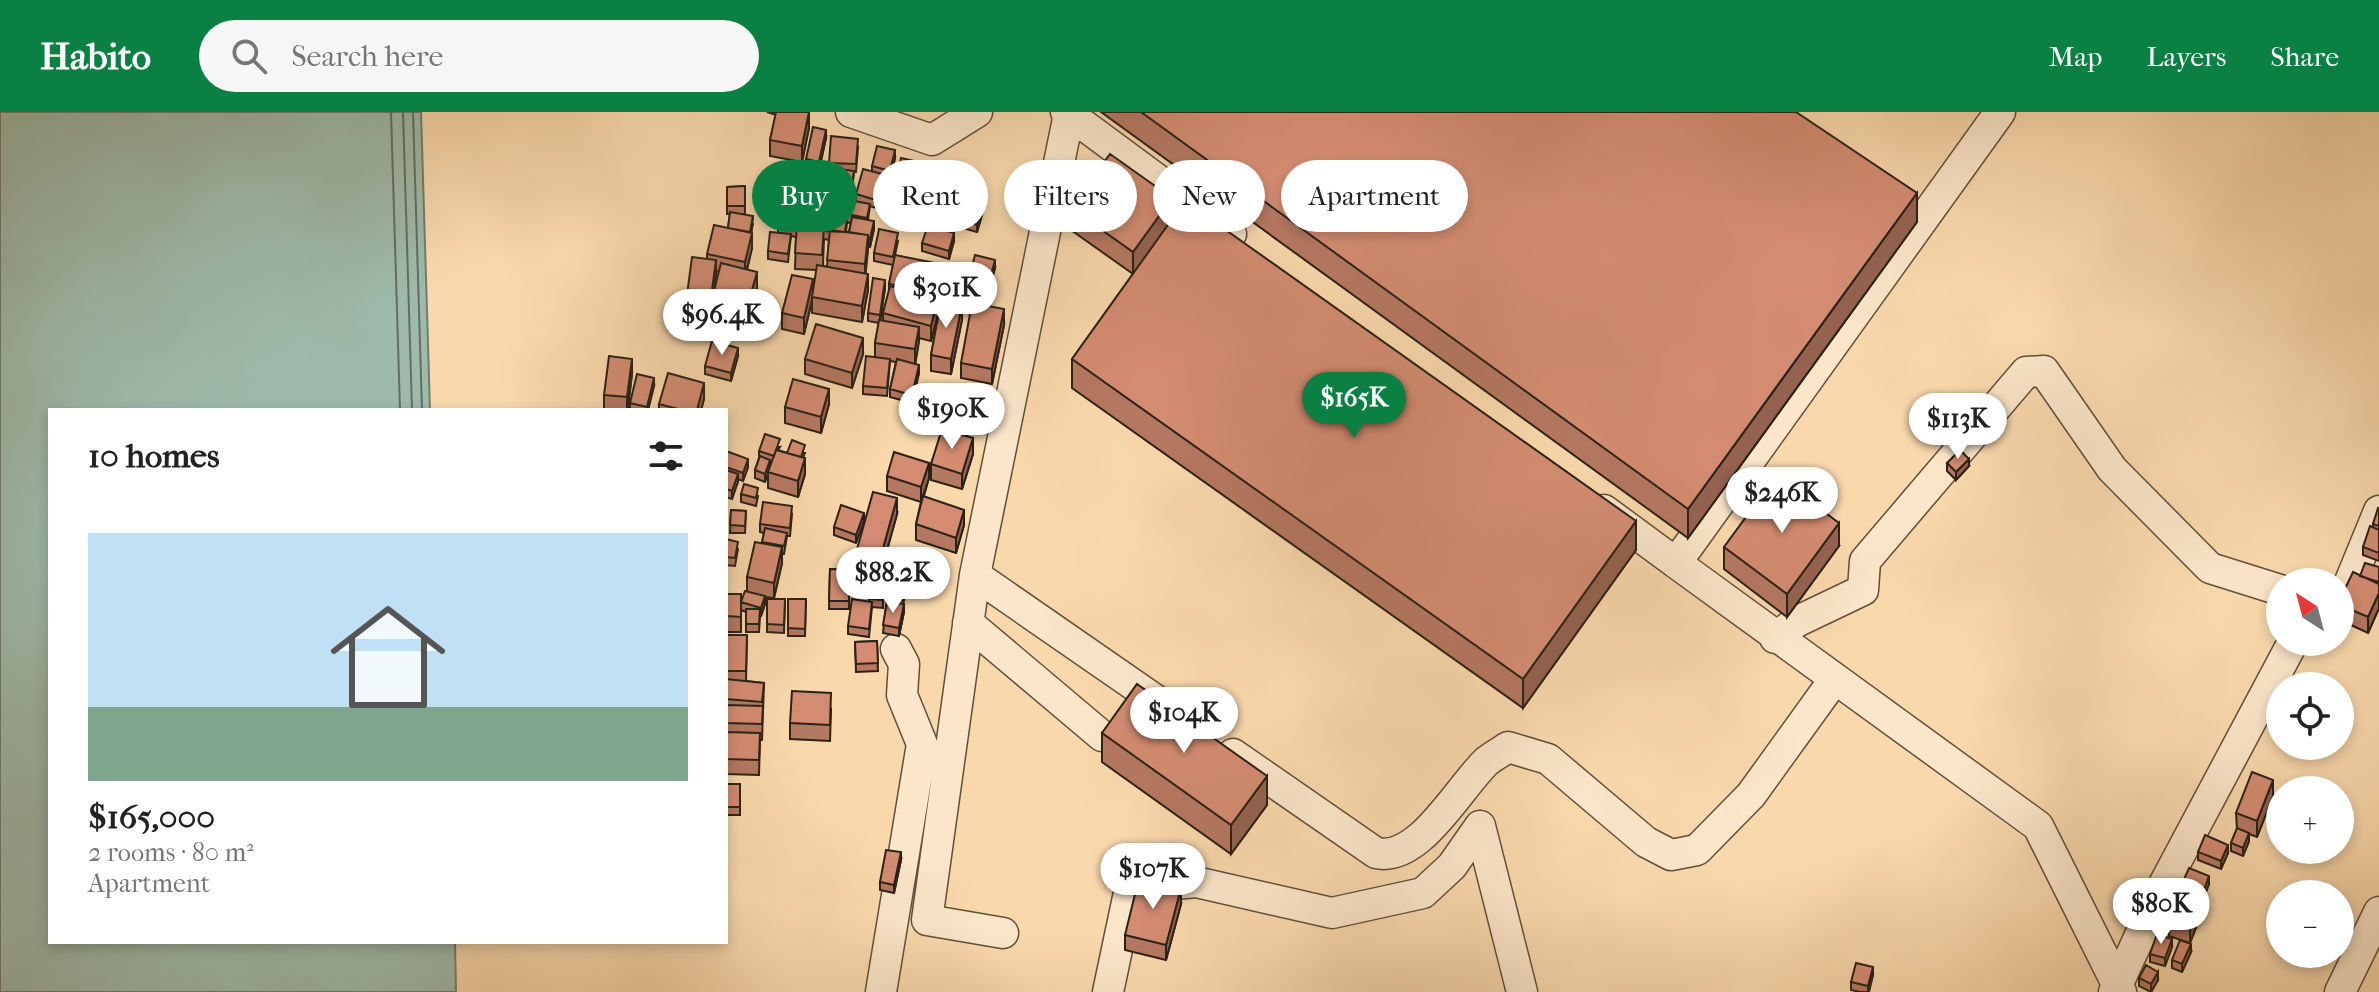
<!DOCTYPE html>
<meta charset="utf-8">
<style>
body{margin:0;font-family:"IM FELL French Canon",serif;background:#f6f6f6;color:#222;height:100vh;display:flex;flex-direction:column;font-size:30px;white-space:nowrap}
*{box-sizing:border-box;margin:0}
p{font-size:26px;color:#767676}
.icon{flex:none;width:44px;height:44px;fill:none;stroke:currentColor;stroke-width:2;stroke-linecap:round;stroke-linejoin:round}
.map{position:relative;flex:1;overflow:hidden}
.drawer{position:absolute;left:48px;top:296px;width:680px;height:536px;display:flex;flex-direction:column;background:#fff;border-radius:0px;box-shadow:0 4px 12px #0003}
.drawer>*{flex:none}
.hud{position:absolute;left:752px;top:48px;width:760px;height:72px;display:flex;gap:16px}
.needle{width:52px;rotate:324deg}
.tools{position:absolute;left:2266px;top:456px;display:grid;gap:16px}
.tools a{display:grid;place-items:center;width:88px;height:88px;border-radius:50%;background:#fff;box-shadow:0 4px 12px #0003;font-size:40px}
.price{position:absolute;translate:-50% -68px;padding:0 18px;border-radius:28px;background:#fff;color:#222;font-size:26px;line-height:52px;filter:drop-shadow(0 2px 4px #0008)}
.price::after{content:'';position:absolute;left:50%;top:48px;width:24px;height:18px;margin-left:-12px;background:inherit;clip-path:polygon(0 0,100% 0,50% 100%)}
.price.on{background:#0b8043;color:#fff}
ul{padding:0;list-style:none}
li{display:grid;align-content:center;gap:16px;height:424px;padding:0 40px}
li+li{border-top:2px solid #e0e0e0}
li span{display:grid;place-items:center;height:248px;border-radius:0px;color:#555}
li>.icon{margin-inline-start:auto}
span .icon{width:144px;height:144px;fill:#fffc;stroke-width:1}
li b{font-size:34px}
h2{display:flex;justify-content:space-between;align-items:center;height:96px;padding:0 40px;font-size:34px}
.chip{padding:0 28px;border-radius:36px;background:#fff;box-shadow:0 4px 12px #0003;font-size:28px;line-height:72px}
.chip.on{background:#0b8043;color:#fff}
header{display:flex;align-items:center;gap:48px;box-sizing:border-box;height:112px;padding:0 40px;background:#0b8043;color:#fff}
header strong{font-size:38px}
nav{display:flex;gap:44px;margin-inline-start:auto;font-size:28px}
.search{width:560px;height:72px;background:#f6f6f6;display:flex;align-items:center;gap:20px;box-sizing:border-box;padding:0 28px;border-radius:44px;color:#767676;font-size:30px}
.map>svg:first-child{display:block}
.water{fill:#9ebaaa;stroke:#707d70;stroke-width:2}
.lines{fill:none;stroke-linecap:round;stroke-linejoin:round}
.shore{stroke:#646e61;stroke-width:2}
.minor-casing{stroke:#5e503d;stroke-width:33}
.minor{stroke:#fbe6c9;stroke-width:30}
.wall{fill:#b57861;stroke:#2b2218;stroke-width:2;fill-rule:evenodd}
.shaded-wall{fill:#94624f;stroke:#2b2218;stroke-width:2}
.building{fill:#d38c71;stroke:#2b2218;stroke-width:2}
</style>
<header>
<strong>Habito</strong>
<div class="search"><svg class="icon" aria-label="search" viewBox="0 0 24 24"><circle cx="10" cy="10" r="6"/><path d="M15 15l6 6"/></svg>Search here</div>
<nav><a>Map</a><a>Layers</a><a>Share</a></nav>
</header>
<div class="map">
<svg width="2379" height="880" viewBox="0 0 2379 880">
<rect width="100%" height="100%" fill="#f9d8ac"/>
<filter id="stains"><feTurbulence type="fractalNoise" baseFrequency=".0025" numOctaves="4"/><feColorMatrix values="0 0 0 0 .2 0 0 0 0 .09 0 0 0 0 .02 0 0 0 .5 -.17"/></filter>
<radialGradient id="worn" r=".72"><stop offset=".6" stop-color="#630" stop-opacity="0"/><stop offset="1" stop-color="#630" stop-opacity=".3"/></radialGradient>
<path class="water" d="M0 0H421L430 298H50V830H455L456 880H0Z"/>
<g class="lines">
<path class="shore" d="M391 0 400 298
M403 0 412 298
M413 0 422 298"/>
<defs>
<path id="minor" d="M851 0 932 28 977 0
M1066 0 1231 122
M1604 398 1676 451 2000 0
M1676 451 2038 714 2121 880
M975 463 1170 598
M2340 483 2347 477 2379 399
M968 511 1102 624
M1775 526 1796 510 1863 478 1865 449 2026 260 2044 259 2112 357 2210 456 2280 478
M1233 642 1376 741C1419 751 1459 675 1487 649 1493 644 1501 640 1508 635L1548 647 1646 730 1671 743 1697 738 1751 683 1834 568
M1480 714 1522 880
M1003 821 927 808 975 463 1069 2
M881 880 922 632 902 583 904 552 896 537
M1108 880 1130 776 1196 770 1332 801 1423 781 1452 754 1480 714
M2114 880 2161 778 2293 530
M2340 880 2379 800"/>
</defs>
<use href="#minor" class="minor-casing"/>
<use href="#minor" class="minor"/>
</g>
<path class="wall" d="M767 0H809V16L802 50 770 44V28L776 3Z
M1101 0H1796L1917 110 1688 426Z
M826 26 819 58 818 57 820 75H824V98H810V78L803 79V99L814 114H818L841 105 843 91 830 90 832 59 829 58V51L858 35 856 60H854L851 88 856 89V82L872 59V54L895 46 890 67 886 66V71L879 97 870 94 868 108 874 117 870 135 868 134 865 162 868 178 862 210 812 201V189L804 222 782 217V201L813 177 817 158 795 157 796 125 791 124 788 150 768 147V139L778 121V115L790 97 791 76H799L798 59 817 57 806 55V47ZM847 110 851 111 849 120H846ZM824 127 829 128 827 155 823 154Z
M914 57 910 79 897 76V68Z
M941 67 935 88 932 87V91L925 116 907 111V103L916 79V74Z
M745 74V102H740L753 112 751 121 752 136 747 158 757 176 747 211 712 202V194L711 202 687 199V183L707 147V142L728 116 730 102H727V75ZM716 159 719 160 714 178 716 164Z
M965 78 960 93V100L952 121 954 129 949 147 922 139V131L937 116V110L946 88 942 87V79Z
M785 79 779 97 757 90V82Z
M910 89 904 108 886 101V94Z
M1071 96 1172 107 1636 438 1523 596 1072 276V247L1133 162 1071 118Z
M982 103 977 120 966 117V109Z
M898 129 895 143 940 168 936 186 964 178 960 192 962 208 951 262 931 259V243L940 195H938V202L931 229 919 226 915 252 919 261 912 291 890 285V277L896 250 890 249 887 284 863 282V274L875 245V231L879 211 868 209V201L885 176 880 208 883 209V201L889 180V172L893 153 874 149V141Z
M995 156 986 189 966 185V177Z
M1004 213 992 272 961 266V251Z
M863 242 852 276 805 262V247Z
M738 244 731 269 705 262V254Z
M632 262 628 298H604V283Z
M654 274 648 298H630V291Z
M704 287 701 298H659V292Z
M829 292 821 321 785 311V295Z
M970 302 967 323 959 322 973 342 962 377 931 368V352L944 317V312Z
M780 335 778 338 787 341H805L803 346 805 362 798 385 768 376V361L765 370 755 366V358L759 346V339Z
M726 339 748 355 743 369 738 367 732 387 726 385Z
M1947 351 1969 354 1956 368 1947 359Z
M887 364 929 366 924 384 964 413 956 441 916 428V412L921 390 887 379Z
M741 382 758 384 756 394 741 390Z
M2379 396V449L2363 443V435L2373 415V412Z
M731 398 746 399 745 421H730Z
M792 402 790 424H787L784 442H782V451L774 486 765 485V492L761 504H760L759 520H746V500L741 498V490L747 479V465L762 431 764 421 760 420V412Z
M897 402 881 460 884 461 883 496 872 495 869 525 848 522V514L869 489 871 460 856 456V441Z
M864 409 856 431 834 423V415Z
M726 427 738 437 735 454 726 453Z
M1839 434 1787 505 1724 457V435Z
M2379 455V496L2368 521 2340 508V487L2360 464Z
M830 457 850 458 849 497H829Z
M726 459 727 482H741V520H726Z
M905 484 903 492 904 500 899 524 883 521 887 485Z
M767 487H785L784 521 767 520Z
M788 487H806L805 524H788Z
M726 523H747L746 569 764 571 762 628H760L759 663 726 662Z
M877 529 878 559 856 560 855 530Z
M831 597 830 629 790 627V611Z
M1102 621 1267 693 1231 742 1102 650Z
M726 672H740V703H726Z
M2273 684 2257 725 2249 722V729L2243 744 2231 739V731L2237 717 2236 701Z
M2198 740 2228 741 2221 757 2198 748Z
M901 748 894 781 880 778V770Z
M2209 772 2202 790V800L2190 831 2169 824V808L2181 774Z
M1181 792 1166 848 1125 838V823Z
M2172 835 2165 854 2150 850V842Z
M2191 840 2182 860 2172 856V848Z
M1873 863 1869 880H1860L1851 878V870Z
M2139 866 2158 868 2151 880 2139 874Z"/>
<path class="shaded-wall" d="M809 0V16L802 50V34Z
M826 18V26L819 58V50Z
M895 38V46L890 67V59Z
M914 49V57L910 79V71Z
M941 59V67L935 88V80Z
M886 63V71L879 97V89Z
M965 70V78L960 93V85Z
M785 71V79L779 97V89Z
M910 81V89L904 108V100Z
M1917 81V110L1688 426V397Z
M932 83V91L925 116V108Z
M1172 86V108L1133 163V140Z
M960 92V100L951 124V116Z
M982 96V103L977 120V113Z
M753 104 751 126 752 121V136L745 165V150Z
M874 109V117L870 135V127Z
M954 121V129L949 147V139Z
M868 123V138L865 168V152Z
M716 148V164L711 202V186Z
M995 148V156L986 189V182Z
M940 152V168L933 196V181Z
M757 160V176L747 211V196Z
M868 162V178L862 210V194Z
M813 167V183L804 222V206Z
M885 168V176L880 211V203Z
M938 186V202L931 229V214Z
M962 193V208L951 262V247Z
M1004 197V213L992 272V257Z
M919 215V230L915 253V237Z
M863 226V242L852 276V261Z
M738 236V244L731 269V261Z
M632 247V262L627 298V285Z
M919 253V261L912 291V283Z
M654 266V274L648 298H647Z
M704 271V287L701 298H697Z
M829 277V292L821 321V305Z
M973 326V342L962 377V362Z
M805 346V362L798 385V369Z
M748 347V355L743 369V361Z
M1969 347V354L1956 368V360Z
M770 348V356L765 370V362Z
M929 351V366L921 390V375Z
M738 362V370L732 387V379Z
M897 386V402L880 463V447Z
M964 398V413L956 441V426Z
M864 401V409L856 431V423Z
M1636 409V438L1523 596V567Z
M1839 411V434L1787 505V482Z
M782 435V451L774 486V471Z
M2379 481V496L2368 521V505Z
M765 484V492L761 504V496Z
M904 492V500L899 524V516Z
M1267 664V693L1231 742V713Z
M2273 668V684L2257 725V709Z
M2249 721V729L2243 744V736Z
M2228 733V741L2221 757V749Z
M901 740V748L894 781V773Z
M2209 764V772L2202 790V800L2190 831V816Z
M1181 776V792L1166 848V833Z
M2172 827V835L2165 854V846Z
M2191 832V840L2182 860V852Z
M1873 855V863L1868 880V874Z
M2158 860V868L2151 880V872Z"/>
<path class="building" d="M776 0H809L802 34 770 28Z
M1141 0H1796L1917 81 1688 397Z
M813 15 826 18 819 50 806 47Z
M831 24 858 27 856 52 829 51Z
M877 34 895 38 890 59 872 54Z
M1110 42 1172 86 1133 140 1071 96Z
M901 46 914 49 910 71 897 68Z
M922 53 941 59 935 80 916 74Z
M833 56 854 59 850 84 830 82Z
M818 57 820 68 800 71 798 59Z
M863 57 886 63 879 89 856 82Z
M762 64 785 71 779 89 757 82Z
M946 64 965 70 960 85 942 79Z
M745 74V94H727V75Z
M810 75H824V90H810Z
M892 75 910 81 904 100 886 94Z
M791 76H803V93H790Z
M914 78 932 83 925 108 907 103Z
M844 87 870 92 867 106 841 101Z
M946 87 960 92 951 116 937 110Z
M1185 89 1636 409 1523 567 1072 247Z
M970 92 982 96 977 113 966 109Z
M780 96 814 100 813 114 797 113V117L778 115Z
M730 100 753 104 750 120 728 116Z
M821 101 847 106 845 120 824 119V114H818Z
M852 105 874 109 870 127 868 126V123L849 120Z
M714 113 752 121 745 150 707 142Z
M797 113 824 114 822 143 795 141Z
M928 113 954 121 949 139 922 131Z
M879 117 898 121 893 145 874 141Z
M830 118 868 123 865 152 827 148Z
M770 120 791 122 788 142 768 139Z
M895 143 940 152 933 181 889 172Z
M975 143 995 148 986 182 966 177Z
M692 145 716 148 711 186 687 183Z
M721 151 757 160 747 196 712 187Z
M817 153 868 162 862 194 812 185Z
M792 163 813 167 804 206 782 201Z
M942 165 964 170 959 192 937 187Z
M873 166 885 168 880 203 868 201Z
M890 174 938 186 931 214 883 201Z
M941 189 962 193 951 247 931 243Z
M972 191 1004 197 992 257 961 251Z
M879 208 919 215 915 237 875 231Z
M816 212 863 226 852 261 805 247Z
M712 229 738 236 731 261 705 254Z
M609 244 632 247 627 285 604 283Z
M866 244 890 247 887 276 863 274Z
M897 247 919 253 912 283 890 277Z
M668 261 704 271 697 298H682L659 292Z
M637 262 654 266 647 295 630 291Z
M793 267 829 277 821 305 785 295Z
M947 291 970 294 967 315 944 312Z
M942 317 973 326 962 362 931 352Z
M765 322 780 327 774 344 759 339Z
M792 328 805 333 801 345 787 341Z
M776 338 805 346 798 369 768 360Z
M1960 338 1969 347 1956 360 1947 351Z
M726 339 748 347 743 361 726 355Z
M894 340 929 351 921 375 887 364Z
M760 344 770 348 765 362 755 358Z
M726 358 738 362 732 379 726 377Z
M1776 364 1839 411 1787 482 1724 435Z
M744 372 758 376 756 386 741 382Z
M873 380 897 386 880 447 856 441Z
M923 384 964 398 956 426 916 412Z
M763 390 792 394 790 416 760 412Z
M841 393 864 401 856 423 834 415Z
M2378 396H2379V414L2373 412Z
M731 398 746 399 745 414 730 413Z
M2370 414 2379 418V441L2363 435Z
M765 416 787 421 784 434 762 430Z
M726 427 738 430 735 446 726 445Z
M755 430 782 435 774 471 747 465Z
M2365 451 2379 455V470L2360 464Z
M830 457 850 458 849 489H829Z
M726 459H727V482H726Z
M870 460 884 461 883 488 869 487Z
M2353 460 2379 472V481L2368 505 2340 493V487Z
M889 474 905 476 903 488 887 485Z
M745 479 765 484 761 496 741 490Z
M726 482H741V505L726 504Z
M767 487H785L784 513 767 512Z
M788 487H806L805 517 788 516Z
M852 487 872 490 869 517 848 514Z
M887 490 904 492 899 516 883 513Z
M746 497H760L759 512H746Z
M726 523H747L746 559H726Z
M877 529 878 551 856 552 855 530Z
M726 567 764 571 762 590 726 587Z
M1137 572 1267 664 1231 713 1102 621Z
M792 579 831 581 830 613 790 611Z
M726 593 763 594 762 612 726 611Z
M726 620 760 621 759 648 726 647Z
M2252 660 2273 668 2257 709 2236 701Z
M726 672H740V695H726Z
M2237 716 2249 721 2243 736 2231 731Z
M2205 723 2228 733 2221 749 2198 740Z
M886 738 901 740 894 773 880 770Z
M2189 756 2209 764 2202 783 2181 774Z
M1139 766 1181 776 1166 833 1125 823Z
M2180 776 2202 784 2190 816 2169 808Z
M2157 822 2172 827 2165 846 2150 842Z
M2180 828 2191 832 2182 852 2172 848Z
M1856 851 1873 855 1868 874 1851 870Z
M2146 853 2158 860 2151 872 2139 866Z"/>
<rect width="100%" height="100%" filter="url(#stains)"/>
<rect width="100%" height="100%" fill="url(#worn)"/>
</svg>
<div class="tools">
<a><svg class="needle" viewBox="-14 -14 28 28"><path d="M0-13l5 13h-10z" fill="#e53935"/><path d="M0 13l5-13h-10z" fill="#767676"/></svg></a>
<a><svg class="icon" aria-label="locate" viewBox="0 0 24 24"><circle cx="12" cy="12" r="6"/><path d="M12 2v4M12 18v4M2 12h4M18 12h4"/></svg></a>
<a>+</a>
<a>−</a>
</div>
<b class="price" style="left:946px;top:218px">$301K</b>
<b class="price" style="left:722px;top:245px">$96.4K</b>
<b class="price on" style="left:1354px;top:328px">$165K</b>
<b class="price" style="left:952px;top:339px">$190K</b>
<b class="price" style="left:1958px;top:349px">$113K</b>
<b class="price" style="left:1782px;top:423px">$246K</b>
<b class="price" style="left:893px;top:503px">$88.2K</b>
<b class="price" style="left:1184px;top:643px">$104K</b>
<b class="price" style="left:1153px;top:799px">$107K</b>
<b class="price" style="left:2161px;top:834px">$80K</b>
<div class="hud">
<a class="chip on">Buy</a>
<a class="chip">Rent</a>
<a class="chip">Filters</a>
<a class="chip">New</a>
<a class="chip">Apartment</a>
</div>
<section class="drawer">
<h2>10 homes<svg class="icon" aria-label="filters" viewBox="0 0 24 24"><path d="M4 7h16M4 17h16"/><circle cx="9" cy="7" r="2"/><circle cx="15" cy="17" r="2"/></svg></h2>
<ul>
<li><span style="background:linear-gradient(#bfe0f5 70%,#7fa58c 0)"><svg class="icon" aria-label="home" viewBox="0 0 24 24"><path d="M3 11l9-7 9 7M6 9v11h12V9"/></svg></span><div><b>$165,000</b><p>2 rooms · 80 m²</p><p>Apartment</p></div></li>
</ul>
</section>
</div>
